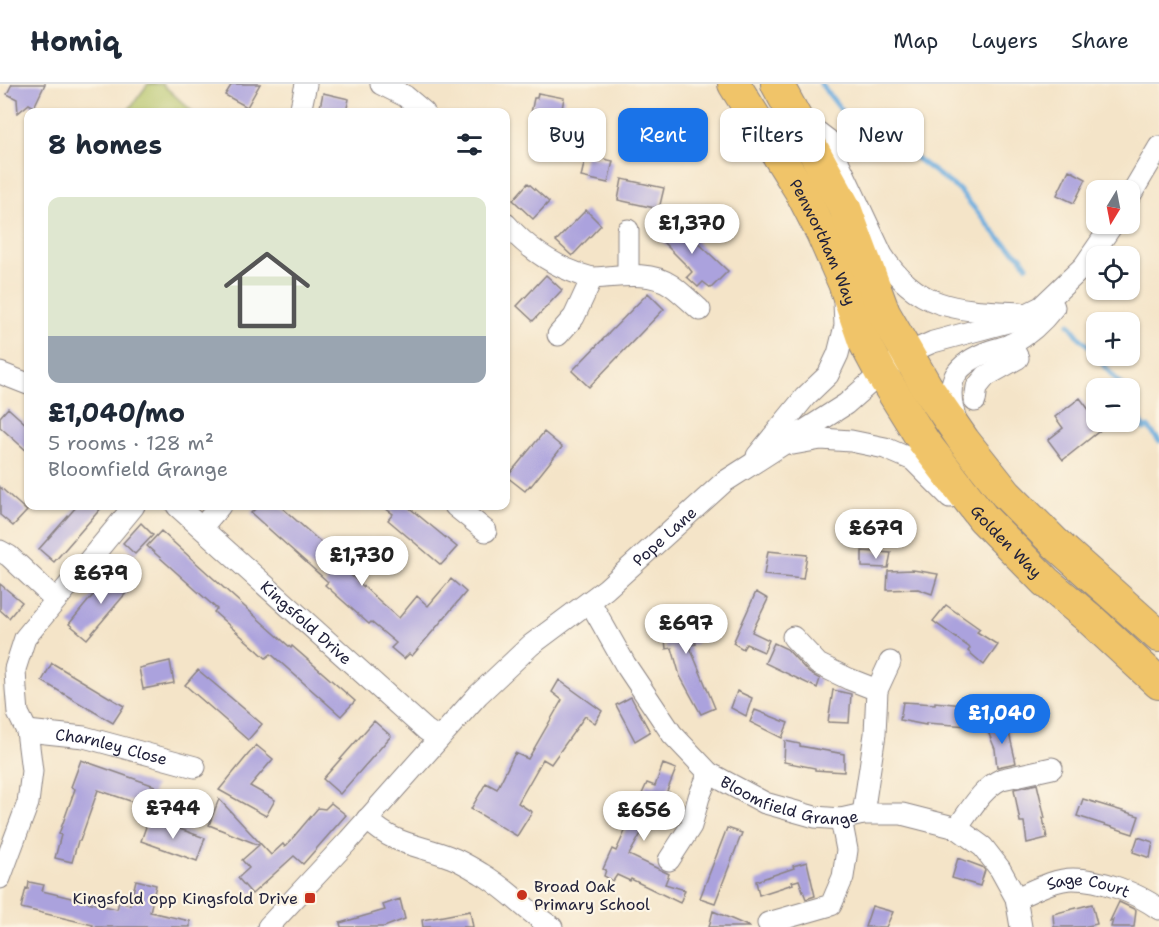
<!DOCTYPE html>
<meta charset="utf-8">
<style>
body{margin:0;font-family:"Shantell Sans",sans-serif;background:#f6f6f7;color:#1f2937;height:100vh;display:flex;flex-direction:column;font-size:22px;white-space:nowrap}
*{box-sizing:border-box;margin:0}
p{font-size:20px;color:#747a83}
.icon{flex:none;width:33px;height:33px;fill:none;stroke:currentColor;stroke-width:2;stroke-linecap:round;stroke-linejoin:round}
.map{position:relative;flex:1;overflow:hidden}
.sheet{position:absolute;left:24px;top:24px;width:486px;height:402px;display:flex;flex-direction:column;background:#fff;border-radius:12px;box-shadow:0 2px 4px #0004}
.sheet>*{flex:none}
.guide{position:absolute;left:528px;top:24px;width:540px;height:54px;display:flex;gap:12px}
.needle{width:39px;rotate:190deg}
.tools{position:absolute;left:1086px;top:96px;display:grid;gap:12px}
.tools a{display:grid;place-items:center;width:54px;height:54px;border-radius:12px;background:#fff;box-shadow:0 2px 4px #0004;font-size:30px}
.price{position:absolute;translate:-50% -51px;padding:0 14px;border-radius:21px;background:#fff;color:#222;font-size:20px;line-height:39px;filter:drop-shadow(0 2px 3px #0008)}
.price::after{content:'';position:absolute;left:50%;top:36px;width:18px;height:14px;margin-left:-9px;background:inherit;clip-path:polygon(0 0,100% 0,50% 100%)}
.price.on{background:#1a73e8;color:#fff}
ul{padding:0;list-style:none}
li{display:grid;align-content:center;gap:12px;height:318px;padding:0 24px}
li+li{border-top:2px solid #e0e1e3}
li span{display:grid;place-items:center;height:186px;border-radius:12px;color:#555}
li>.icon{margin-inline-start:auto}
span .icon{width:108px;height:108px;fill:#fffc;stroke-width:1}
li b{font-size:26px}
h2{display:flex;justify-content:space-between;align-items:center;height:72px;padding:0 24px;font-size:26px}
.tag{padding:0 21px;border-radius:12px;background:#fff;box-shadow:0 2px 4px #0004;font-size:21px;line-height:54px}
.tag.on{background:#1a73e8;color:#fff}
header{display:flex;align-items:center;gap:36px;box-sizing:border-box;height:84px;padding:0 30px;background:#fff;border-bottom:2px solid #e0e1e3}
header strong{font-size:28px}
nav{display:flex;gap:33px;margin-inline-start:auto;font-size:21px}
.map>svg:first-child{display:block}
.green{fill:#b3c366;stroke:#6a7250;stroke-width:1.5}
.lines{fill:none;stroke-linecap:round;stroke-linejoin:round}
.stream{stroke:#6aacde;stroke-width:5}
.building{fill:#aba2dd}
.minor-casing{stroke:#8b8382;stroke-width:23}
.highway-casing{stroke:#8b8382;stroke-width:34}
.minor{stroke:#fff;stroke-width:21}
.highway{stroke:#f0c469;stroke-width:32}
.poi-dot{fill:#c8321e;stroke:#fcf5e5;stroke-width:2}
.labels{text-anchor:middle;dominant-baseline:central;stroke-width:4.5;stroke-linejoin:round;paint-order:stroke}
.street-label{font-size:16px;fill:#22223b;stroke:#fcf5e5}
.poi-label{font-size:16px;fill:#22223b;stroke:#fcf5e5;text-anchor:start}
</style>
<header>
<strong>Homiq</strong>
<nav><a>Map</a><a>Layers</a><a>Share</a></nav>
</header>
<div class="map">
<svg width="1159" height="843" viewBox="0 0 1159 843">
<rect width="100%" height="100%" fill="#fcf5e5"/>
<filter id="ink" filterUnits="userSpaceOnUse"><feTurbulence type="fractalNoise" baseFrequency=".0167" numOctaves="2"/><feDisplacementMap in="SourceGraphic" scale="12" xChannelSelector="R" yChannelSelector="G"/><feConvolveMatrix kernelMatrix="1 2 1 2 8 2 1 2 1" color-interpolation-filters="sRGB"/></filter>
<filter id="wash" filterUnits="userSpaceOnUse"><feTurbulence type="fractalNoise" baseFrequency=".008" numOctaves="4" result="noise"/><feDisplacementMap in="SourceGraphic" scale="24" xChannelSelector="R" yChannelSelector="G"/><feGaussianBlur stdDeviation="1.35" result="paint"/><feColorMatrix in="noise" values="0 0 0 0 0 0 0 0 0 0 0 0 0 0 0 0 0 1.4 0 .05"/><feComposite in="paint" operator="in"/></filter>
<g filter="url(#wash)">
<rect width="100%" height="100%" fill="#f4e4c8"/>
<path class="green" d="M148 0H162L193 28H127Z"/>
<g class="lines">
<path class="stream" d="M821 0 842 27 882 56 884 54 896 59 959 106 1000 155 1021 173 1027 182
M1069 240 1080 254 1096 269
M1098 272 1104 282 1124 304
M1130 313 1144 345 1148 343 1159 357"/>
</g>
<g id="blocks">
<path class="building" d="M12 0H45L34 23 29 20 18 29 17 15 7 10Z
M232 0H260L247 23 225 11Z
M323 9 349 15 346 28H319Z
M538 9 564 14 559 41 533 36 534 30 531 29 534 14H537Z
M586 71 613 77 608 99 581 93Z
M1069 86 1086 95 1074 119 1057 111Z
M622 95 664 104 659 125 618 116Z
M528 99 549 118 533 135 513 116Z
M586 126 601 141 572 172 556 157Z
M673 135 728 187 711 204 703 198 698 203 687 193 692 188 689 184 657 152Z
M546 191 562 206 533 237 517 222Z
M648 209 664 225 589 303 572 287Z
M1080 314 1103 344 1063 376 1048 356 1063 344 1055 333Z
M8 324 28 342V368L0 343V333Z
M544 348 562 363 531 402 530 401 525 407 507 393Z
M0 403 27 427 13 442 0 431Z
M77 422H103L54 478 39 465Z
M258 422H280L333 469 330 473 399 534 417 512 428 522 451 495 466 508 412 572 409 570 404 575 391 564 396 559 371 538 369 540 325 501 328 498 251 429Z
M382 422H407L457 463 441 481 388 436 393 430Z
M141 439 153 451 135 470 123 459Z
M161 447 256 533 291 564 292 562 355 617 341 632 271 570 266 574 214 528 217 525 147 462Z
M768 467 807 471 803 495 764 491Z
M862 467 891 469 888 484 862 483Z
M114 486 132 502 87 555 69 540Z
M913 486 938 490 932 510 918 505 887 506 888 487Z
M0 500 22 518 9 534 0 526Z
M756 508 768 515 752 548 769 556 764 568 746 560 743 565 733 559Z
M946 521 980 545 977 548 998 561 984 581 968 567 970 564 933 537Z
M689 524 696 560 689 561 715 624 701 630 680 592 672 564 666 565 662 527Z
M774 559 787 565 809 589 820 595 817 604 765 579Z
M170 577 174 599 143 605 139 584Z
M52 579 124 622 113 639 42 597Z
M198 586 262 640 248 656 185 601Z
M559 596 602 627 595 639 585 632 551 680 543 675 518 719 532 728 517 752 471 725 486 699 497 705 515 669 528 675 562 616 552 608Z
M833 606 851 610 849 639 828 638Z
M737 607 752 614 746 632 731 624Z
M631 613 650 648 635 657 616 621Z
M903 618 935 620V618L972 622 969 642 926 639V641L900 636Z
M755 626 788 639 782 654 750 638Z
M374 637 391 652 340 710 323 695Z
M1007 640 1016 679 997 683 995 665 987 645Z
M785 657 800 660V662L844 670V688L815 686V684L784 678Z
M256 661 273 675 250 702 275 716 266 732 219 706Z
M81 676 155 702 148 723 98 706 80 757H78L72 778 55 774 61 751 59 750 75 705 71 703Z
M663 680 676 685 667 707 669 708 657 732 652 730 629 771 669 790 665 800 685 806 680 819 631 795 630 797 617 791 613 797 604 792 606 786 603 785 612 765 616 767 647 699 655 702Z
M1037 700 1045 734H1043L1047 754 1027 759 1024 738H1020L1014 705Z
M219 715 271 771 283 760 285 763 318 724 325 725 331 719 346 731 303 780 294 772 252 810 238 794 249 784 242 776 259 761 209 741Z
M1083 715 1139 732 1133 750 1077 732Z
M149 734 205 754 197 777 141 757Z
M727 744 742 749 715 819 700 814Z
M1138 753 1153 758 1150 774 1133 768Z
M958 774 982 783 985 786 980 802 952 794Z
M807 778 815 812 806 815 799 796 792 798 793 800 759 811 756 797 794 784 793 782Z
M136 796 156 801 150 828 190 837V843H92L93 841 21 824 26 804 28 805 29 798 44 801 42 807 117 825 119 818 130 821Z
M400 815 405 835 384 843H341L340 839 385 826 383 821Z
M1119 818 1136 826 1134 843H1111L1113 836 1110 837Z
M1092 820 1097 840 1083 843H1054L1053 830Z
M872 822 893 828 886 843H865Z
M470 827 473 843H423L422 836Z
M713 827 750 843H709Z"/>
</g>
</g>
<g filter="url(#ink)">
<use href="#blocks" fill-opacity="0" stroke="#8b8382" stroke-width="1.5"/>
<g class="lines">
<defs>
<g id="minor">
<path d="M381 0 405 12 424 28"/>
<path d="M300 28 306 0"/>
<path d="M803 37 828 56 882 171C918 227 959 226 1020 229"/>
<path d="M1130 112 1159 63"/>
<path d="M506 140C529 166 558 185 592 194L574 233 558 251"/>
<path d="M628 191V146"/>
<path d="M592 194C616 193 649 186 671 201 681 208 691 218 700 226"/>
<path d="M0 289 28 300"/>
<path d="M975 317 977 303 986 292 1018 274 1011 260"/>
<path d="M956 336C945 302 951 283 985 269 994 265 1004 264 1012 260 1028 251 1043 237 1054 223"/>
<path d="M793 360 821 355 851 357 885 364 913 376 950 413"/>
<path d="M757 372 805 313 828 291 838 270 845 242 844 218"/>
<path id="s1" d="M177 422 426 646 438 654"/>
<path d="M455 422 486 447"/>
<path d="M202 443 220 422"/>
<path d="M0 467 9 472 56 516"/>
<path id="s2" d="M590 518 625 580 672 650 709 689 765 719 815 733 841 735 863 730H902L957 744 983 763 1000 785 1016 814 1021 843"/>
<path d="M793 553 818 580 849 595 877 606 875 650 863 730"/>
<path d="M877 606 890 578"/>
<path id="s3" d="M27 647 84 653 195 683"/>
<path d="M367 735C395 762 417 760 450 773 461 777 472 784 482 790 508 805 527 828 552 843"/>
<path d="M957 744C970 727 982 704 1002 695L1052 684"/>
<path d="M669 776 691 742 699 713 709 689"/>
<path d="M0 794 28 719 32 687 27 647 18 629 16 605 15 585 25 554 134 422"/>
<path id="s4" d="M1016 814C1033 807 1054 795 1073 795 1101 795 1137 809 1159 825"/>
<path d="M768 839 831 821 843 793 847 766 841 735"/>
<path id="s5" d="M268 843 349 756 478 611 531 561 606 505 724 398 846 320 881 289 908 269 933 258 1015 236 1041 223 1084 182 1113 140"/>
</g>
<g id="highway">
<path id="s6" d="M734 0 800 106 822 149 844 199 864 257 881 289 924 358 983 434 1046 498 1090 535 1159 599"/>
<path d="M777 0 845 124 884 229 926 302 964 357 1006 410 1055 459 1159 552"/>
</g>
</defs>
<use href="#minor" class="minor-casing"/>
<use href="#highway" class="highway-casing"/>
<use href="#minor" class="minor"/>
<use href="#highway" class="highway"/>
</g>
</g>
<g class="poi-dot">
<circle cx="522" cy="811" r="6"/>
<rect x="304" y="808" width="12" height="12" rx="3"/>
</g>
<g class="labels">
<g class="street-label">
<text stroke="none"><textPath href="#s6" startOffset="182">Penwortham Way</textPath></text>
<text stroke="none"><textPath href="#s5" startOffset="558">Pope Lane</textPath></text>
<text stroke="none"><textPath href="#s6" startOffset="536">Golden Way</textPath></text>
<text stroke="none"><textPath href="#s1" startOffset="174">Kingsfold Drive</textPath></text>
<text stroke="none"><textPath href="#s3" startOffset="86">Charnley Close</textPath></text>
<text stroke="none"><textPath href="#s2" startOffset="296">Bloomfield Grange</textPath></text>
<text stroke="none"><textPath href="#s4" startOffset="76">Sage Court</textPath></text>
</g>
<g class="poi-label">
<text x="534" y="802">Broad Oak<tspan x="534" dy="18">Primary School</tspan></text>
<text x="298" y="814" text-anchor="end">Kingsfold opp Kingsfold Drive</text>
</g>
</g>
</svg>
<div class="tools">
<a><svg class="needle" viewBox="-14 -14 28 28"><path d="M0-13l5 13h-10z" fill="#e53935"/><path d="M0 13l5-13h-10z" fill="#747a83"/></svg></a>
<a><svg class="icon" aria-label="locate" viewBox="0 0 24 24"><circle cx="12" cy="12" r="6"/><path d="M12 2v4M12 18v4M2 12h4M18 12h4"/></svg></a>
<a>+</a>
<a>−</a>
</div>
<b class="price" style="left:692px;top:171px">£1,370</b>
<b class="price" style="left:876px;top:476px">£679</b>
<b class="price" style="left:362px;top:503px">£1,730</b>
<b class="price" style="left:101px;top:521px">£679</b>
<b class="price" style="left:686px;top:571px">£697</b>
<b class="price on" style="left:1002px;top:661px">£1,040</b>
<b class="price" style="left:173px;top:756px">£744</b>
<b class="price" style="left:644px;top:758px">£656</b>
<div class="guide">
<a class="tag">Buy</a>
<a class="tag on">Rent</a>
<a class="tag">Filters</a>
<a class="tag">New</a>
</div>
<section class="sheet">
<h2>8 homes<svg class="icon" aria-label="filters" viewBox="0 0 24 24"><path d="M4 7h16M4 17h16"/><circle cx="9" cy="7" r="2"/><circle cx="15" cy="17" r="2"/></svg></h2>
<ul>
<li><span style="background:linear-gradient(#dfe7d0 75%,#9aa5b1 0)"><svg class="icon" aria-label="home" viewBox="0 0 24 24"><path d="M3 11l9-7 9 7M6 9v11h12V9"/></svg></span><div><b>£1,040/mo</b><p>5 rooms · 128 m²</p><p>Bloomfield Grange</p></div></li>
</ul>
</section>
</div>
